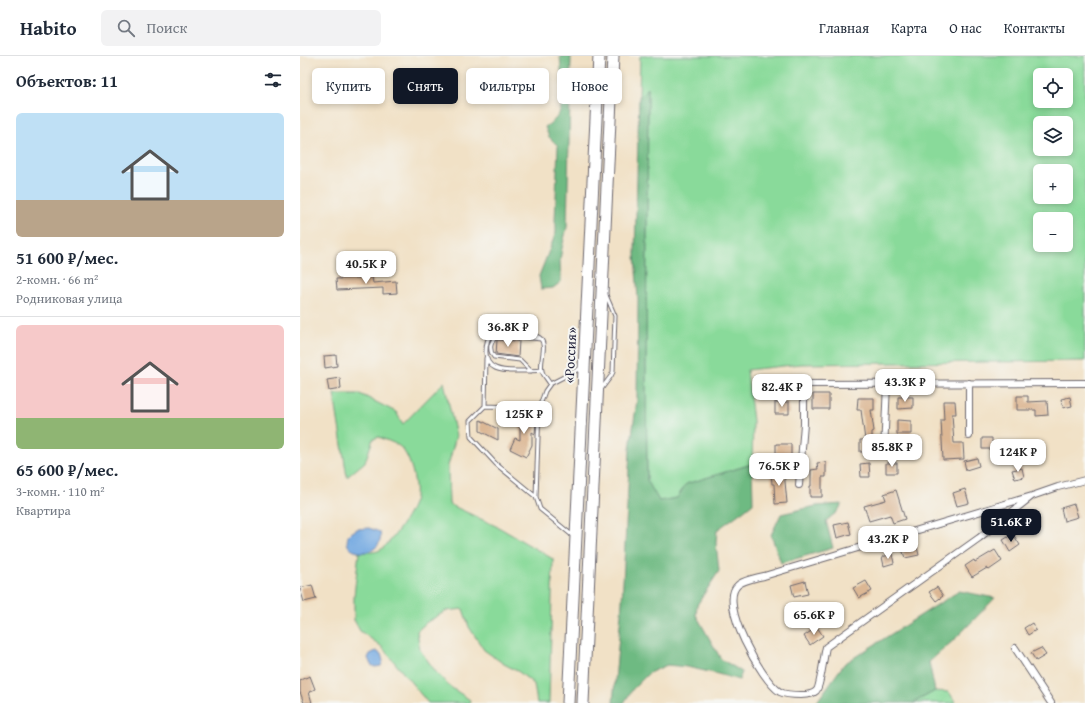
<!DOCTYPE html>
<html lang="ru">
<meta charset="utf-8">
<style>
body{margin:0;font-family:"Gentium Book Plus",serif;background:#f2f2f3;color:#1f2937;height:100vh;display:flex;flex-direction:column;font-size:15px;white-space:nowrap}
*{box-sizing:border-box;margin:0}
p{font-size:13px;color:#747a83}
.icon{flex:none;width:22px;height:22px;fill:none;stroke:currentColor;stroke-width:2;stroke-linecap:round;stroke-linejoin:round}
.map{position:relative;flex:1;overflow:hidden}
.side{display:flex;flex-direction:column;background:#fff;width:300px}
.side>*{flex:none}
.banner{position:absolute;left:12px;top:12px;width:380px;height:36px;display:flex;gap:8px}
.controls{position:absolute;left:733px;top:12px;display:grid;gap:8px}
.controls a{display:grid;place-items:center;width:40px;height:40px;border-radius:6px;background:#fff;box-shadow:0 2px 6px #0003;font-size:20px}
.price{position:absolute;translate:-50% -34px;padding:0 9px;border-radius:8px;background:#fff;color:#222;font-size:13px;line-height:26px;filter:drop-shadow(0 1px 2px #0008)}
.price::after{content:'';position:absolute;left:50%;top:24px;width:12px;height:9px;margin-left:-6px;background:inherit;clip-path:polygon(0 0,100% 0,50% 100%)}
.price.current{background:#111827;color:#fff}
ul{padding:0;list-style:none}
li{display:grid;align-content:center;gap:8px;height:212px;padding:0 16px}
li+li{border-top:1px solid #e0e1e3}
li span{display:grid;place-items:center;height:124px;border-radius:6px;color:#555}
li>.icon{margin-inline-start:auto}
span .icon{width:72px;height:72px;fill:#fffc;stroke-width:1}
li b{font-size:17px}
h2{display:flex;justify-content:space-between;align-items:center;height:48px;padding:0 16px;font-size:17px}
.chip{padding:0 14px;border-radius:6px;background:#fff;box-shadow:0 2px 6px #0003;font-size:14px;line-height:36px}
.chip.current{background:#111827;color:#fff}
header{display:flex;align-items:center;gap:24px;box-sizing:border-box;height:56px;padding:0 20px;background:#fff;border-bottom:1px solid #e0e1e3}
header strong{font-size:19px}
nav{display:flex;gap:22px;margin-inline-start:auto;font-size:14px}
.search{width:280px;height:36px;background:#f2f2f3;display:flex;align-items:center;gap:10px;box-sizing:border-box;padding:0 14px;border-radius:6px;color:#747a83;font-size:15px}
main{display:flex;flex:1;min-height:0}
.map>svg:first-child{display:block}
.green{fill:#89da9a;stroke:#567e6a;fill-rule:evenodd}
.forest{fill:#6eba82;stroke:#486e5e}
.water{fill:#73a9e1;stroke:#4a668e}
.building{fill:#dcb794}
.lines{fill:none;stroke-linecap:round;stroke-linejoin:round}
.lane-casing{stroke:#6a656c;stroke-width:5}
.street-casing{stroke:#6a656c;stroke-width:8}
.highway-casing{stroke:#6a656c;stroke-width:13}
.lane{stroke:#fff;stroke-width:3}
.street{stroke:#fff;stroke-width:6}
.highway{stroke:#fff;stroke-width:11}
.labels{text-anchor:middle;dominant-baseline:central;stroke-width:4;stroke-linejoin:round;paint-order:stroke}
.street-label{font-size:14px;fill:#22223b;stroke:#f6f6f2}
</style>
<header>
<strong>Habito</strong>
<div class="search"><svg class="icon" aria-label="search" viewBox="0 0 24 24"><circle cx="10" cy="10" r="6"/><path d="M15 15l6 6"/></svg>Поиск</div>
<nav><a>Главная</a><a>Карта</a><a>О нас</a><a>Контакты</a></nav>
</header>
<main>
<section class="side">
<h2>Объектов: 11<svg class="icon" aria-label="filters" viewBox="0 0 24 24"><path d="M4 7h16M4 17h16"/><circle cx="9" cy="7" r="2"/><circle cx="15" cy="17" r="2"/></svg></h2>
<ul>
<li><span style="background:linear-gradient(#bfe0f5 70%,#b9a48a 0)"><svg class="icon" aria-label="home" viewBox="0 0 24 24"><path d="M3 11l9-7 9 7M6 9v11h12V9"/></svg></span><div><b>51 600 ₽/мес.</b><p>2-комн. · 66 m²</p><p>Родниковая улица</p></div></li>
<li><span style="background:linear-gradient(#f6c9c9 75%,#8fb573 0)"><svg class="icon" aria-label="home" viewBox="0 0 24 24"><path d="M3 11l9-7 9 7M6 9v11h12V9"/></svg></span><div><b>65 600 ₽/мес.</b><p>3-комн. · 110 m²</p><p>Квартира</p></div></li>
</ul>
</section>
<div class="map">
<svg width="785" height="647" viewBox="0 0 785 647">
<rect width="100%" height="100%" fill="#f6f6f2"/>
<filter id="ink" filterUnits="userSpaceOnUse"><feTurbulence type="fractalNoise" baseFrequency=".025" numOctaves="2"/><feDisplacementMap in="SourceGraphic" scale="8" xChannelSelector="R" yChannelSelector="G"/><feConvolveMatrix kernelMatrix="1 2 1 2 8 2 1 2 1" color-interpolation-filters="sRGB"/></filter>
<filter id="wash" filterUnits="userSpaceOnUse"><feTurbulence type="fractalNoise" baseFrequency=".012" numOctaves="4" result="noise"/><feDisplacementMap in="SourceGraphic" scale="16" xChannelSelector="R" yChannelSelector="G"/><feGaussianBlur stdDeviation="0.9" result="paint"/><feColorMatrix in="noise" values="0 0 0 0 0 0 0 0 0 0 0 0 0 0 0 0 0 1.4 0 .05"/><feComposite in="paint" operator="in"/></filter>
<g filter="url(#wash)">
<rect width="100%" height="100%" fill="#f1e1c6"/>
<path class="green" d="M340 0H785V305L501 308 447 314 453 365 452 408 386 428 377 442 359 445 347 425 346 311 348 33 339 41ZM740 19H766V45H740ZM740 67H766V93H740ZM740 115H766V141H740ZM740 163H766V189H740Z
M144 326 156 380 148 410 149 448 200 472 253 503 249 647H237L234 628 219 616 204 608 184 594 169 571 163 553 146 555 127 566 117 575 120 594 136 616 149 630 170 644 169 647H128L81 590 60 575 54 564V540L59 496C65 496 75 497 80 494 92 487 113 454 115 441 117 427 110 398 99 390 93 386 85 384 79 381L73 383 65 406 47 421 34 338H60L96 356 103 368Z
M635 635 649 636 656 647H613Z"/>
<path class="forest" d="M260 0H271L267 171 262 192 260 204 261 226 253 232 241 233 239 220 256 177V168L255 166 258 90 249 81 245 71C251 67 258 62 260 55 264 44 261 12 260 0Z
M348 32 346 311 347 424 359 445 377 442 386 428 452 408 453 447 443 455 417 474 416 487 419 515 397 549 396 559 421 603 442 616 439 624 418 618 387 611 367 609 349 617 332 634 324 647H313L322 546 330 393 337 344 338 244 335 198 339 41Z
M542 448 538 455 526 465 533 492 481 507 471 479 481 458 516 450Z
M659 535 695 542 656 582 629 606 635 635 613 647H516L544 608Z"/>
<path class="water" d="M69 472 80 476C85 499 52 501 48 489 46 486 48 482 48 479L57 473Z
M76 595 81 598 83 605 81 610 75 611 71 609 68 602 70 598Z"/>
<g id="blocks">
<path class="building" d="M72 221 73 227 96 225 97 237 83 238V232L37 234 36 223Z
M197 284 219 285 218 301 196 298Z
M36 299 37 310 25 312 24 300Z
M40 322 41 333 29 335 27 324Z
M513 338H529V353H513Z
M717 340H728V346L747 345 748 359 736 360V354H717Z
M598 341H613V352L598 353Z
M770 341 772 350 763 352 761 343Z
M558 342H574V354H571L574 375 572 376V396H560V384H565L561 354H557Z
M643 345H655L656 358H652L654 387H663L664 403 643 404 641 364H644Z
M475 346H489V358H475Z
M215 356 236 366 235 378 232 376V389L226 401 210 393 215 382 220 384V371L214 368Z
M180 364 198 373V384L180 375Z
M597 364 611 365V378H597Z
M682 382H692V393H682Z
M476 388H491V404H476Z
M677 402 679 410 666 414 664 405Z
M526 406V421H522V441H510V430H511V414L518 413 517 407Z
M569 407 570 421H561L560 408Z
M586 407H597V417H586Z
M722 412 724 421 715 423 712 414Z
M484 415 487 447 475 448 474 428H472L471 416Z
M665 433 669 447 657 450 653 437Z
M596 434 605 463 593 467 590 459 569 465 564 450 586 444 584 438Z
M774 448 778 461 764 465 761 452Z
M548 466 551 478 537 482 534 469Z
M713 478 720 489 710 496 703 484Z
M616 487 619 499 605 502 601 490Z
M695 494 702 505 689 514 687 512 672 521 665 510 674 504 675 506Z
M592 498 594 507 584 510 582 501Z
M505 525 508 538 494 541 491 529Z
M566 525 572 535 559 542 553 532Z
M12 529 16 543 4 546 0 532Z
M637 531 643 540 636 545 629 536Z
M732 567 736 574 728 579 724 572Z
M517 571 523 580 510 589 504 580Z
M741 592 746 599 736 605 731 597Z
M10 620 15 633 9 636 12 647H4L0 636V624Z"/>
</g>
</g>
<g filter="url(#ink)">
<use href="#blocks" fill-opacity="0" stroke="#6a656c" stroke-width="1"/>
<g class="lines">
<defs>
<path id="lane" d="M242 314C233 315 225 315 217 315 202 315 185 314 186 295 186 289 187 282 192 278 197 274 235 277 240 282 248 290 239 305 242 315 243 319 248 324 250 328
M231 315 220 304 194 301C191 297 190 294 191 289 192 286 193 283 196 281 205 278 231 282 241 283
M302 332 311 320 313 316 315 260 306 239
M185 350 186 302
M236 441 196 408 171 381 170 365 185 350 239 352
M273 480 240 453 236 441 239 352 245 335 250 328 281 312"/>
<path id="street" d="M669 380V327
M584 395 587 328
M499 429 504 368V328L785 327
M732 440 464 520C458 521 442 525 438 529 417 546 462 625 480 636 486 639 495 639 501 639 506 639 512 639 516 635 520 632 524 599 526 591L679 482 732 440 758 431 785 424
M715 592 751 647"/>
<path id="highway" d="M268 647 299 0
M283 647 313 0"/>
</defs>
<use href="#lane" class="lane-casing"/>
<use href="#street" class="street-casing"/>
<use href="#highway" class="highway-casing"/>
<use href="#lane" class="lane"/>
<use href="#street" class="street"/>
<use href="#highway" class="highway"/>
</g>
</g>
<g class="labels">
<g class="street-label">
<text transform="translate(270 299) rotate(-87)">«Россия»</text>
</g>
</g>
</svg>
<div class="controls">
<a><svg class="icon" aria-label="locate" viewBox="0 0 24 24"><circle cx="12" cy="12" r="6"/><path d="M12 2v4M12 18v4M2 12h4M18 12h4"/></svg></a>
<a><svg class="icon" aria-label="layers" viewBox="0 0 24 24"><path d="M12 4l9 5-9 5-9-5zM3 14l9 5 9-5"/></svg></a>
<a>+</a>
<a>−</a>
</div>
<b class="price" style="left:66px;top:229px">40.5K ₽</b>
<b class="price" style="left:208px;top:292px">36.8K ₽</b>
<b class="price" style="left:605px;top:347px">43.3K ₽</b>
<b class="price" style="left:482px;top:352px">82.4K ₽</b>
<b class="price" style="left:224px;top:379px">125K ₽</b>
<b class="price" style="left:592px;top:412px">85.8K ₽</b>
<b class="price" style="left:718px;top:417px">124K ₽</b>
<b class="price" style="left:479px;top:431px">76.5K ₽</b>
<b class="price current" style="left:711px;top:487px">51.6K ₽</b>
<b class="price" style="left:588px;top:504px">43.2K ₽</b>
<b class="price" style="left:514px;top:580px">65.6K ₽</b>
<div class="banner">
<a class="chip">Купить</a>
<a class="chip current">Снять</a>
<a class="chip">Фильтры</a>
<a class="chip">Новое</a>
</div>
</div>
</main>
